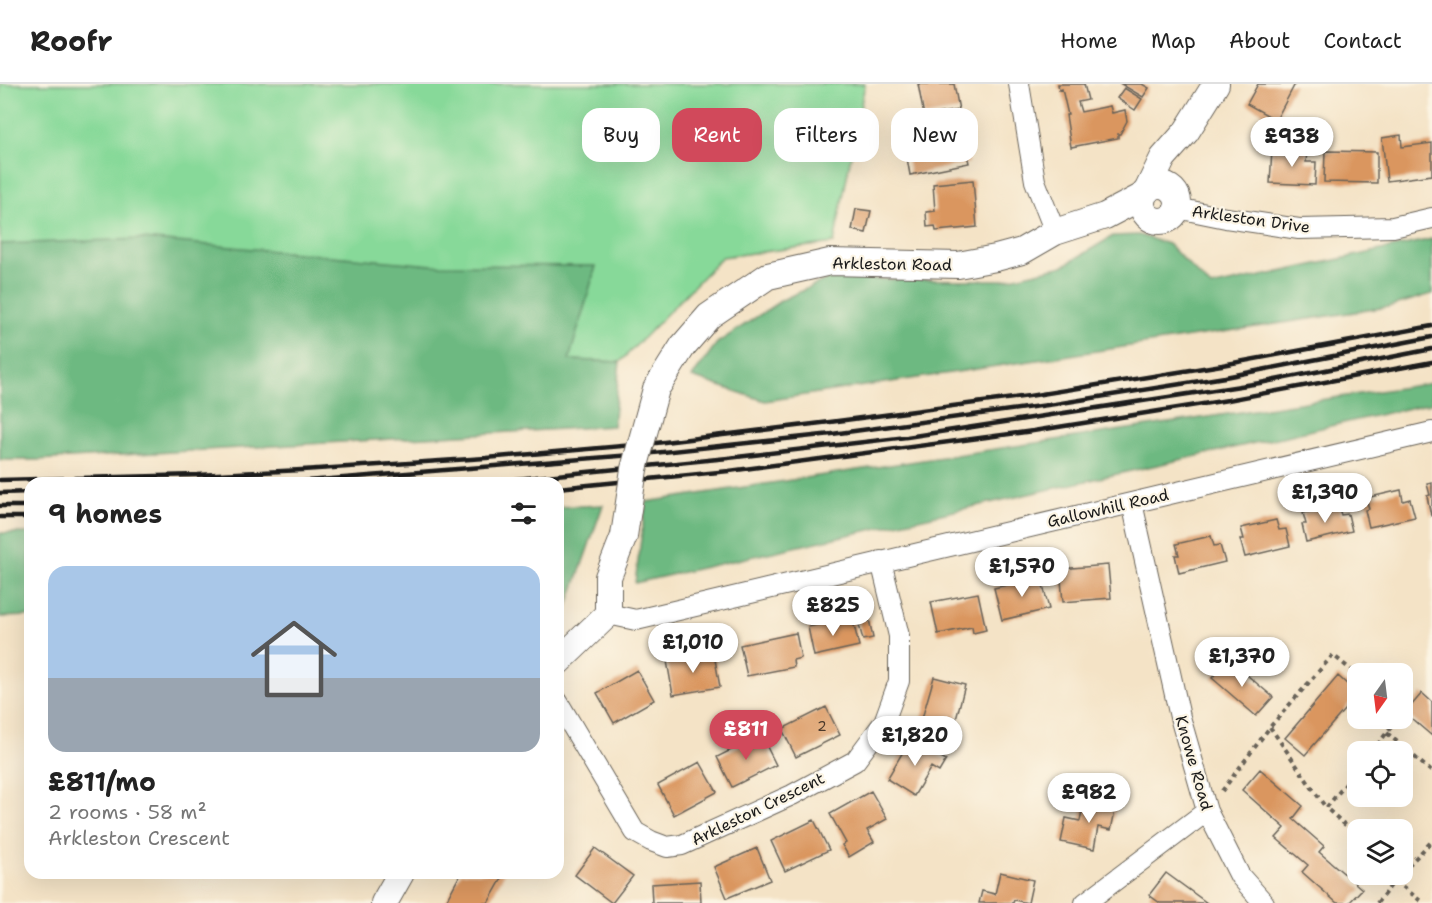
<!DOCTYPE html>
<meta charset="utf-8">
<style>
body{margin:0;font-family:"Shantell Sans",sans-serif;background:#f2f2f2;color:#222;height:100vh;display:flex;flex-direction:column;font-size:22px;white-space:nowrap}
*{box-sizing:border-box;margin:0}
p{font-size:20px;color:#767676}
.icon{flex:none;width:33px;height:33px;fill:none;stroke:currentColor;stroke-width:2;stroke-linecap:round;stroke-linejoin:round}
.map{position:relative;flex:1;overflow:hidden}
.sheet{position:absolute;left:24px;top:393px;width:540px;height:402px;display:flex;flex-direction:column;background:#fff;border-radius:18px;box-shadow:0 6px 24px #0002}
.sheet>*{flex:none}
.hud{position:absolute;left:582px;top:24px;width:570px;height:54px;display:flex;gap:12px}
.needle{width:39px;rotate:194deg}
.buttons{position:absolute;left:1347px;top:579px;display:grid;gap:12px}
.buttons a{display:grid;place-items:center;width:66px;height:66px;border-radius:12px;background:#fff;box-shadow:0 6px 24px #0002;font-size:30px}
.price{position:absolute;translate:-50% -51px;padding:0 14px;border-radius:21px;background:#fff;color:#222;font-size:20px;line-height:39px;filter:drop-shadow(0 2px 3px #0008)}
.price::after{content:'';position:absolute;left:50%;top:36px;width:18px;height:14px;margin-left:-9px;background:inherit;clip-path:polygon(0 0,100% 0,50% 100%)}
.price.selected{background:#d1495b;color:#fff}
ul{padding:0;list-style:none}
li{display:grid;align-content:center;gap:12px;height:318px;padding:0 24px}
li span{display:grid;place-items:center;height:186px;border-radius:18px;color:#555}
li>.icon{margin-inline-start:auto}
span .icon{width:108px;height:108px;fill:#fffc;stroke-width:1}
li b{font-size:26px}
h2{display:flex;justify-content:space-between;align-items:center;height:72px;padding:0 24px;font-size:26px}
.tag{padding:0 21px;border-radius:18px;background:#fff;box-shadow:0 6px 24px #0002;font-size:21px;line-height:54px}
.tag.selected{background:#d1495b;color:#fff}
header{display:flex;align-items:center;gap:36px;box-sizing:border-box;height:84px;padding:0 30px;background:#fff;border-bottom:2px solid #e0e0e0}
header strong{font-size:28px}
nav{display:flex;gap:33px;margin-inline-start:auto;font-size:21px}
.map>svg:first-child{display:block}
.green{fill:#87d999;stroke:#527a5a;stroke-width:1.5}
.forest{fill:#6db981;stroke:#446a4e;stroke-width:1.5}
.building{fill:#da965e}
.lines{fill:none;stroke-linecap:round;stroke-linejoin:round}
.minor-casing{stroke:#686258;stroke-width:22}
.tertiary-casing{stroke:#686258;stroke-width:28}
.path{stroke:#686258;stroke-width:4;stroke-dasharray:4.5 4.5;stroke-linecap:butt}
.minor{stroke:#fff;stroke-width:20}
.tertiary{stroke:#fff;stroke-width:26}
.rail{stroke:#1c1c1c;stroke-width:4.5}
.tertiary-bridge-casing{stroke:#686258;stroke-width:28;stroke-linecap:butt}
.tertiary-bridge{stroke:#fff;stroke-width:26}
.labels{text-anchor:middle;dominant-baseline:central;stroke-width:4.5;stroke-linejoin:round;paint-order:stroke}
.number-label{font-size:14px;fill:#4c3a2c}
.street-label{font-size:16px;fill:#1c1c1c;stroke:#fcf5e5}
</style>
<header>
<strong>Roofr</strong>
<nav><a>Home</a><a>Map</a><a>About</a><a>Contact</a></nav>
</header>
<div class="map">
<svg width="1432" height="819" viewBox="0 0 1432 819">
<rect width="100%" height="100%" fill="#fcf5e5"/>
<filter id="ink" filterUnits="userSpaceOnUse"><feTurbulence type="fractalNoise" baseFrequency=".0167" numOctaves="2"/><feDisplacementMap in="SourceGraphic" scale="12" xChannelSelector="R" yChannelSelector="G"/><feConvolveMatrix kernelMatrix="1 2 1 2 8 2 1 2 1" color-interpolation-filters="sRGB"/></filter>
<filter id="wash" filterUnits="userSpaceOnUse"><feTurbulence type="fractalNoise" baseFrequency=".008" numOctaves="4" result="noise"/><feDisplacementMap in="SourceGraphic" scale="24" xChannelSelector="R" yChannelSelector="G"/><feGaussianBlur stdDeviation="1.35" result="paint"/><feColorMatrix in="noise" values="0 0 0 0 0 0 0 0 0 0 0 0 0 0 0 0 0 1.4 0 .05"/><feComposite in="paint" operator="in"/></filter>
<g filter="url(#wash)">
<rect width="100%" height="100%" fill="#f4e3c6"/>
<path class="green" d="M0 0H865L834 159 722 173 620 278 568 276 589 208 0 210Z"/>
<path class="forest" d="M1139 151 1168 160 1211 203 1432 155V210L1388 223 765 317 692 293 717 259 782 216 827 195 1002 196 1063 182 1113 152Z
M143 155 432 181 596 182 569 276 620 278 613 342 37 376H0V160Z
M1432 299V319L635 499 646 418Z
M603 421 563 535 558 541V423Z
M0 449H30V532L0 533Z"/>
<g id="blocks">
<path class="building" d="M918 0H954L959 26 924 32Z
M1058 0H1084L1088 16 1078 18 1081 28 1110 22 1112 29 1125 26 1127 37 1120 50H1118V54L1071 63 1066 31H1068L1062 5 1059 6Z
M1121 0H1142L1149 4 1143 13Z
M1258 0H1295L1276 36 1247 20Z
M1124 4 1142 15 1135 26 1117 14Z
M952 44 955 59 964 57 969 79 910 91 907 74 928 70 924 50Z
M1401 51 1402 63 1432 59V91L1387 97 1382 54Z
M1272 66 1307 67 1306 78H1316L1315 101 1270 99Z
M1325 67 1377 68V99L1324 98Z
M973 96 977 143 936 147 935 142 927 143 926 128 935 127 933 100Z
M856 125 871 127 866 149 852 146Z
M1432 399V431L1431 432 1427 412 1430 411 1427 400Z
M1401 406 1403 417 1410 415 1415 433 1369 443 1365 426 1369 425 1366 414Z
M1338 421 1341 431 1348 430 1352 447 1306 458 1302 440H1306L1303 429Z
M1276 436 1279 446 1286 445 1290 462 1245 473 1240 455H1244L1241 444Z
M1211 452 1214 462 1220 461 1225 478 1179 489 1175 471H1179L1176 460Z
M1108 481 1111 514 1063 518 1060 485Z
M1041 493 1049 525 1002 536 994 504Z
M978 509 986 546 973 549 972 543 938 550 931 518Z
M852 533 859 562 814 572 808 543Z
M869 535 873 554 863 556 858 537Z
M796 549 801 574 793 576 794 583 747 592 740 561Z
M714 570 720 603 673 611 667 577Z
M1228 575 1273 613 1256 632 1212 594Z
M637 586 654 616 614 639 597 609Z
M1338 592 1358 610 1305 671 1285 654Z
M934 593 965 601 953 647 921 638Z
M1422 609 1432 618V652L1405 629Z
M826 623 840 651 796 673 782 645Z
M761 651 776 681 732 703 717 673Z
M911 654 946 676 939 688 931 683 914 712 887 695Z
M700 678 717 708 674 731 658 701Z
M1260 685 1303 722 1293 735 1324 762 1319 768 1362 805 1349 819H1337L1302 788 1308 781 1276 754 1285 744 1242 706Z
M871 707 887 735 867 746 874 758 849 773 842 761 846 759 830 730Z
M1084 716 1116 722 1111 746 1098 743 1094 765 1061 758 1066 734 1080 737Z
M814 736 829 766 785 787 771 757Z
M595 764 633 792 612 819 575 791Z
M757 764 770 796 727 814 714 783Z
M1000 788 1033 796 1028 819 1014 816 1013 819H979L982 807 995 810Z
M461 789H505L488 819H445Z
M1166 789 1207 819H1160L1149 811Z
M700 797 701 819H652L651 800Z"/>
</g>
</g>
<g filter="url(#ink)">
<use href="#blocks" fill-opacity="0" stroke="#686258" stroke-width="1.5"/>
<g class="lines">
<defs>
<path id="minor" d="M1019 0 1035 97 1055 148
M1177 124 1226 134 1299 145 1393 143 1432 134
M1132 419 1180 633 1207 727 1240 792 1264 819
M608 530 636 536 1432 348
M558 618 635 748 651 757 667 763 682 761 792 711 855 677 884 638 899 597V552L881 477
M1085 819 1207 727"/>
<path id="tertiary" d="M1142 119a18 18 0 1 1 36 0a18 18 0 1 1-36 0Z
M1147 107 1163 74 1186 48 1216 0
M656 305 683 262 709 232 768 192 830 178 958 181 996 174 1022 167 1055 148 1105 132 1143 112
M558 578 608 530V493L624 452
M384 819 401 789"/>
</defs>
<use href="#minor" class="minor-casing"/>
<use href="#tertiary" class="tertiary-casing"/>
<path class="path" d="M1402 629 1403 628
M1270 643 1326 724
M1387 649 1432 688
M1372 668 1398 634
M1358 685 1326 724 1358 752
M1222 707 1270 643 1333 571 1356 590
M1402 788 1432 757
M1396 797 1423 819
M1377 819 1400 790"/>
<use href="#minor" class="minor"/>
<use href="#tertiary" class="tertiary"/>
<path class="rail" d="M0 396 198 391 302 386 486 374 656 359 830 338 1029 312 1222 281 1432 242
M281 399 644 370 832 350 1055 320 1225 293 1432 253
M477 399 728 374 907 353 1260 299 1432 265
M558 404 729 387 1033 347 1228 316 1432 278
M0 409 30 408
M0 422H30
M0 433H30"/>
<defs>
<path id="tertiary-bridge" d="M624 452 634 385 656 305"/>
</defs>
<use href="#tertiary-bridge" class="tertiary-bridge-casing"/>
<use href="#tertiary-bridge" class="tertiary-bridge"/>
</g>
</g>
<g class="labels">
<g class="number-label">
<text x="822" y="642">2</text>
</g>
<g class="street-label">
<text transform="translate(1251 135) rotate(8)">Arkleston Drive</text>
<text transform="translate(892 180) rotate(1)">Arkleston Road</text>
<text transform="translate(1108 424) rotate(-13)">Gallowhill Road</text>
<text transform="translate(1194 679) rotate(74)">Knowe Road</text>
<text transform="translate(758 725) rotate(-26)">Arkleston Crescent</text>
</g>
</g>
</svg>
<div class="buttons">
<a><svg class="needle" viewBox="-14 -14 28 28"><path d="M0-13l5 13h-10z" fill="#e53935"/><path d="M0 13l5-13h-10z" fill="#767676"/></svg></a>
<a><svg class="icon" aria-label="locate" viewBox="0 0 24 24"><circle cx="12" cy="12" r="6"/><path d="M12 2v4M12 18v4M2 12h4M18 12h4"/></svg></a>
<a><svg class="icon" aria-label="layers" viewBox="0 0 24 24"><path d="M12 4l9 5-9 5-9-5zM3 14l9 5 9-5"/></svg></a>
</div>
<b class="price" style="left:1292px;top:84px">£938</b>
<b class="price" style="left:1325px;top:440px">£1,390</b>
<b class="price" style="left:1022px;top:514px">£1,570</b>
<b class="price" style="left:833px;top:553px">£825</b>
<b class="price" style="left:693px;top:590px">£1,010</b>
<b class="price" style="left:1242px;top:604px">£1,370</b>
<b class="price selected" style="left:746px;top:677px">£811</b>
<b class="price" style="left:915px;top:683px">£1,820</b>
<b class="price" style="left:1089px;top:740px">£982</b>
<div class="hud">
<a class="tag">Buy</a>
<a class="tag selected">Rent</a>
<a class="tag">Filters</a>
<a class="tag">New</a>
</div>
<section class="sheet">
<h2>9 homes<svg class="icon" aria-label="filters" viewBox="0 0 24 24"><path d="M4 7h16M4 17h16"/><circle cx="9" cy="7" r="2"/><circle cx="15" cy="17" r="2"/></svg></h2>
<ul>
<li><span style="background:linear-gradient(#a9c7e8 60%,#9aa5b1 0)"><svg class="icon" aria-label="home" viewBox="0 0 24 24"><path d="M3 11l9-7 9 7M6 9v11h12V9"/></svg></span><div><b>£811/mo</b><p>2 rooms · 58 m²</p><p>Arkleston Crescent</p></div></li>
</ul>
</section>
</div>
